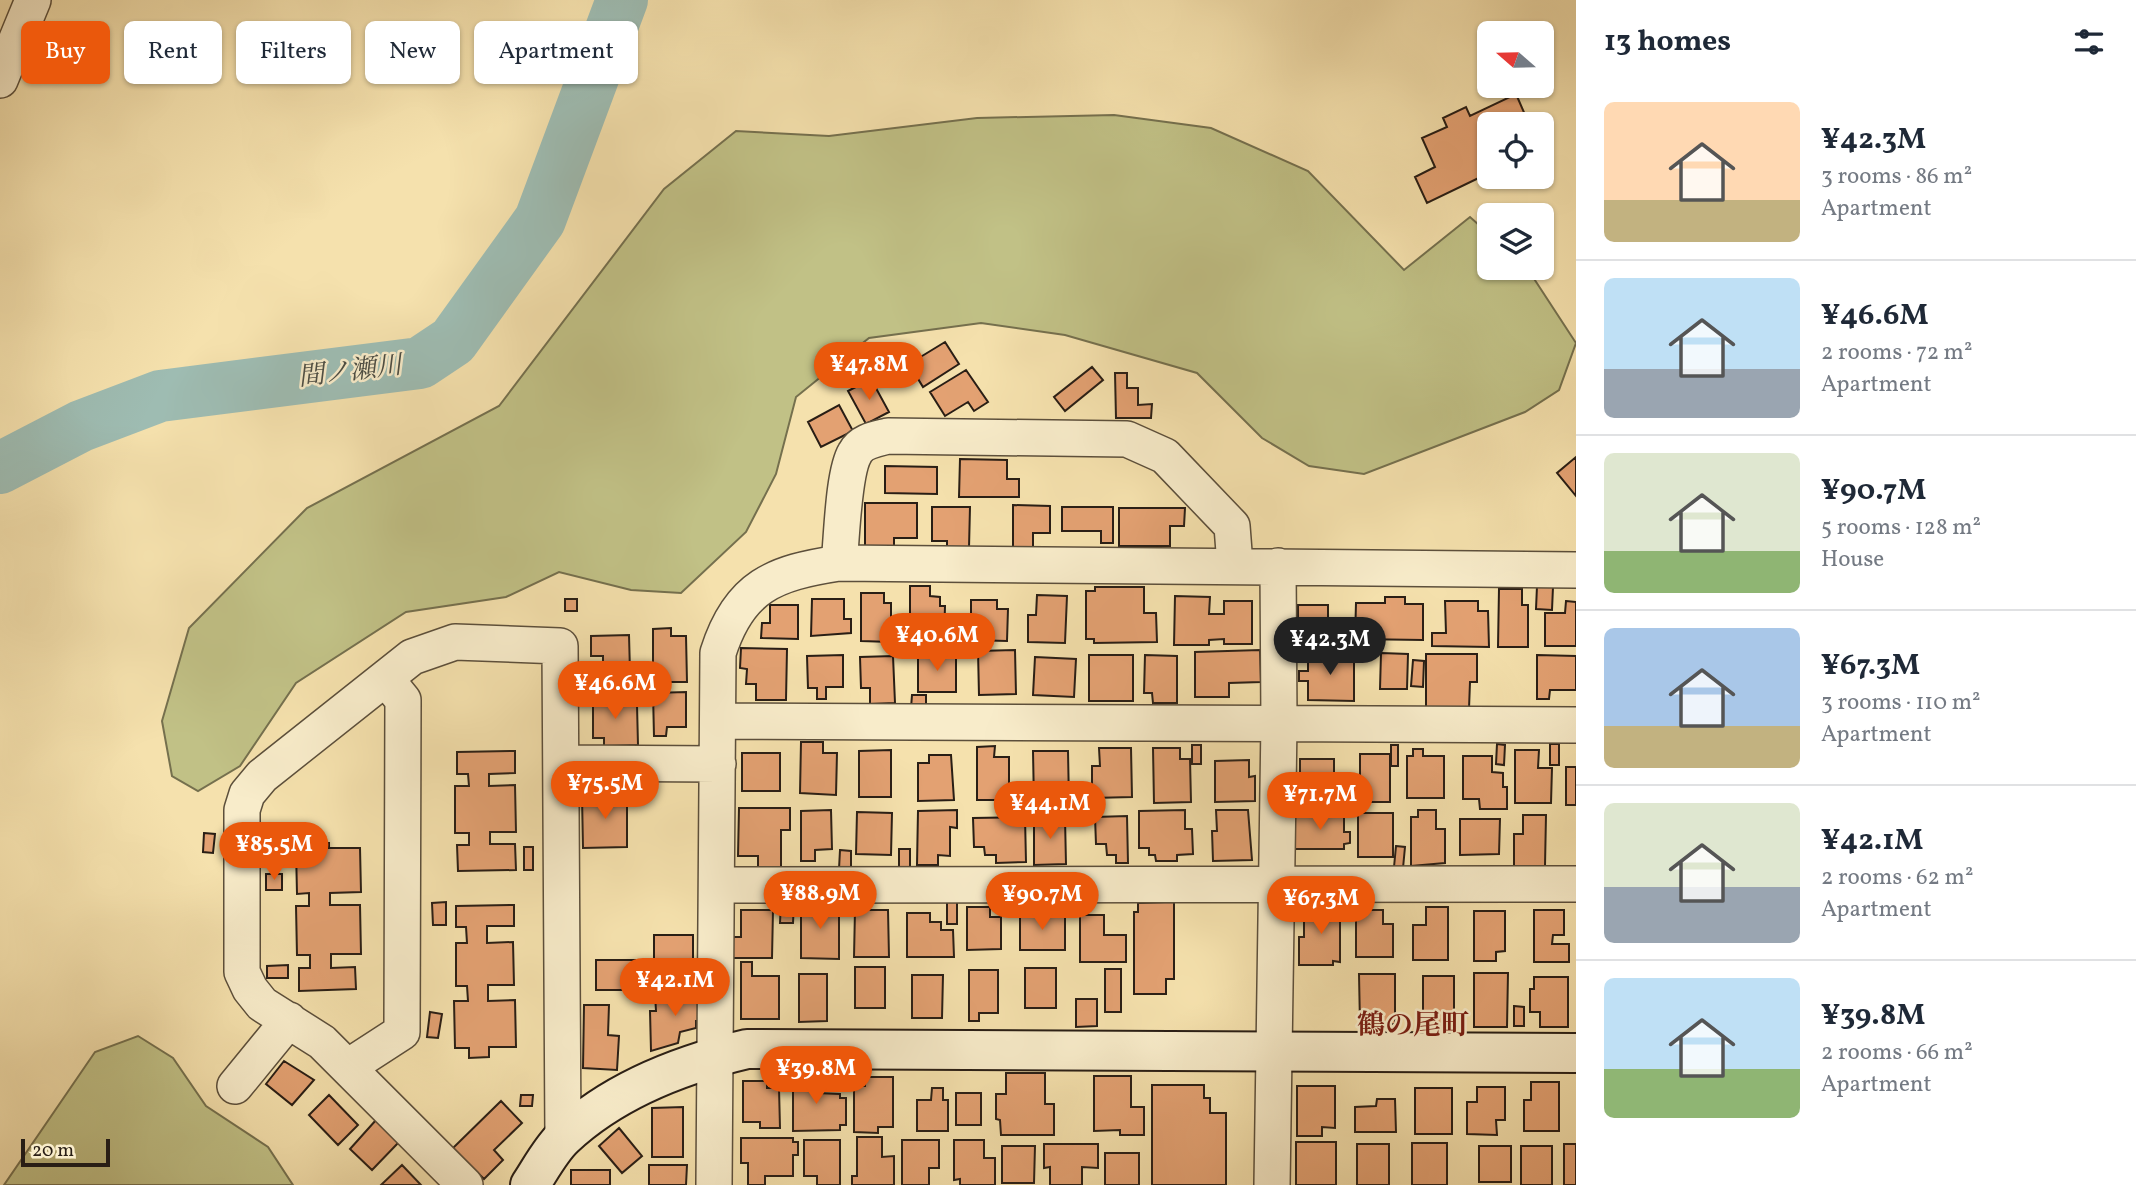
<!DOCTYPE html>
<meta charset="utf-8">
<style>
body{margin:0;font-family:Vollkorn,"Noto Serif JP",serif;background:#f6f6f7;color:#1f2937;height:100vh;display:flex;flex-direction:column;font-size:26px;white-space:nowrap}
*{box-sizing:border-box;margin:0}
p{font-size:23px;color:#747a83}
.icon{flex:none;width:38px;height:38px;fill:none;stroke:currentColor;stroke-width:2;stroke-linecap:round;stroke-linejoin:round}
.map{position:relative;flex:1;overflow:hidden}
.panel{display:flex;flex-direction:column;background:#fff;width:560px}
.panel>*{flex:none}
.top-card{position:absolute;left:21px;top:21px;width:665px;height:63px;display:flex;gap:14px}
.needle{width:46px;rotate:290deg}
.tools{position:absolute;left:1477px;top:21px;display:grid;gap:14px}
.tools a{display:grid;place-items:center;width:77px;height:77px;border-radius:10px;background:#fff;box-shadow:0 2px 5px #0004;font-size:35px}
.scale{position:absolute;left:21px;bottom:18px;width:89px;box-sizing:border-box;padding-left:7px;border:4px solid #291e15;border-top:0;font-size:19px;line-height:24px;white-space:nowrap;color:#291e15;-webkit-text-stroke:5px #f8ecca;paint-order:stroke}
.price{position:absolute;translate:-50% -60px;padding:0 16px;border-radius:24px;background:#ea580c;color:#fff;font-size:23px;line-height:46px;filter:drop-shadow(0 2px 4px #0008)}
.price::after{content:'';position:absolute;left:50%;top:42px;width:21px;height:16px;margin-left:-10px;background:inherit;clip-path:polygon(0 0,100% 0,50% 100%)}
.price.active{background:#222;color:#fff}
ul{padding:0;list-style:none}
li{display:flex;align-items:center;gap:21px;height:175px;padding:0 28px}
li+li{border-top:2px solid #e0e1e3}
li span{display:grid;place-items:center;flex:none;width:196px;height:140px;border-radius:10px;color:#555}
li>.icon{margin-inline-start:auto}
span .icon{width:84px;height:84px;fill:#fffc;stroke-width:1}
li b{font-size:30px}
h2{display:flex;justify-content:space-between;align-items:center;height:84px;padding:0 28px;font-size:30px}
.chip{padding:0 24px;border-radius:10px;background:#fff;box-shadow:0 2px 5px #0004;font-size:24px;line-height:63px}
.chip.active{background:#ea580c;color:#fff}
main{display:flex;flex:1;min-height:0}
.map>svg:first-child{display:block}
.green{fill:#c1c186;stroke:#75704e;stroke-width:2}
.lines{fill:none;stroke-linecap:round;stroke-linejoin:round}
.river{stroke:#9ebcb2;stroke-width:52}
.building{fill:#e3a172;stroke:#291e15;stroke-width:2}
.street-casing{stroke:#5c4f3b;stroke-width:38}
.secondary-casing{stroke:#291e15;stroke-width:42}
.street{stroke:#f8ecca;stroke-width:35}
.secondary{stroke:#f8ecca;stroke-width:38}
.labels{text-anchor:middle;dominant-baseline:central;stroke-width:5;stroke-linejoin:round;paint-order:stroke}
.water-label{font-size:26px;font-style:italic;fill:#4c4d44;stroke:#f8ecca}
.quarter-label{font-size:28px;font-weight:bold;fill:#7a1f14;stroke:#f8ecca}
</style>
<main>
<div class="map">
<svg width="1576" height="1185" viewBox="0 0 1576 1185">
<rect width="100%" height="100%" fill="#f5e1ad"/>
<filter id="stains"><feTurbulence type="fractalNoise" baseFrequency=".00286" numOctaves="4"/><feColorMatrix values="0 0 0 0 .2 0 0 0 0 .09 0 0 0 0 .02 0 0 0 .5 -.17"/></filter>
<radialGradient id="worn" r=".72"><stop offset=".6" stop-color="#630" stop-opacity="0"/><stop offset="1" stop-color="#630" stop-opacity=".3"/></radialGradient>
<path class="green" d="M1114 115 1211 128 1308 171 1404 270 1470 217 1489 234V268H1527L1576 343 1559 390 1525 412 1364 474 1309 466 1262 438 1197 373 1065 335 981 323 869 338 796 397 776 474 746 532 681 593 631 590 559 572 506 597 406 612 296 683 240 766 198 791 172 776 162 721 189 628 307 508 499 406 664 189 736 131 829 136 977 118Z
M138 1036 173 1058 206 1106 268 1147 293 1185H4L95 1052Z"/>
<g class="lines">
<path class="river" d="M0 468 81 426 160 396 420 363 453 341 540 220 622 0"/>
</g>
<path class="building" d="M1516 94 1529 124H1489V173L1427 203 1415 177 1435 167 1422 138 1447 127 1443 118 1466 107 1470 116Z
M945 342 959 364 923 387 909 364Z
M1092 367 1103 380 1065 411 1054 397Z
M966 370 988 402 974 411 968 402 945 416 930 392Z
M1115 373H1127V388H1138V405L1152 404 1151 418H1116Z
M871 379 889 412 866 424 848 391Z
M839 405 853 431 821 447 808 422Z
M1576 457V496L1557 473Z
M960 459 1007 460V479H1019V497H959Z
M885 466 937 467V494L885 493Z
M865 503H917V538H894V547L865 546Z
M1013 505 1050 506V533H1033V547H1013Z
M932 507H970L969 548H947V541H932Z
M1062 507H1113V543H1101V531H1062Z
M1119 508H1185L1184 526H1170V546H1119Z
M910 586H930V596L940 597V606H945L944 642 910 641Z
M1537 586 1553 587 1552 610 1536 609Z
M1095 587H1144V613H1156L1157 642 1094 643V639H1086V591H1095Z
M1499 589H1522V605H1528V647H1498Z
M861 593H884V603H891V642L861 641Z
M1037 595 1067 596 1065 643 1028 642V615H1036Z
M1175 596 1210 597 1209 614H1224V601H1252V644H1224V639L1209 640V645H1174Z
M1385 597H1405V604H1423V640L1355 639 1356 603H1385Z
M565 599H577V611H565Z
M812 599H844V619H851V633L811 636Z
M971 600H997V609H1008L1007 641 971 640Z
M1445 601H1478V611H1488L1489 647 1432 646V633H1446Z
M1566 601 1576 602V646H1545V613H1565Z
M770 605H798V639L761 638 762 623H770Z
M1298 605H1328V645H1298Z
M671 628V636H686L687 682H653V629Z
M629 635 630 672H603V656H591V636Z
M741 648 787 649 786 700H756V684H746L747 669 740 668Z
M1015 650 1016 694 979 695 978 651Z
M1260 650 1261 682 1229 683V697H1195V652Z
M1381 653 1408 654 1407 689H1380Z
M918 654H956V692H918Z
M1308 654H1354V701L1308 700V681H1299V671H1308Z
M1426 654H1477V682H1470L1469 709H1426Z
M843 655V687H826V699H817V688H808L807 656Z
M1089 655H1133V701H1089Z
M1145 655 1177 656V703H1153L1152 693H1144Z
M1537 655 1576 656V690H1550L1549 699H1537Z
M893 656 895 703 870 704V688H861L860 657Z
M1035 657 1076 659 1074 697 1033 695Z
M1413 660 1424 661 1423 687 1411 686Z
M686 692V727H667L666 736H654L653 693Z
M912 695H926V708H911Z
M623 696V705H637L638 745 604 746V738H593V697Z
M801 742H823V753H837L836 795 800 793Z
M1497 744 1505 745 1504 765 1496 764Z
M1550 744H1559V765H1550Z
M1192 745H1201V764H1192Z
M1391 745H1398V766H1391Z
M995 746 994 757H1009V800H977V747Z
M1099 748H1131L1132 797 1092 798V766H1100Z
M1153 748H1180V759H1190L1191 802 1154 803Z
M1413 749H1423V756H1444V798H1407V756H1413Z
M891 750V797H859V751Z
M1515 750H1539L1538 768H1552L1551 803H1515Z
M515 751V773L489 774V786L515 785 516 832H490V844H515L516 870 458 871 457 845H469V833H455V786H469L468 774H457V752Z
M1033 751H1068L1069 803 1034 804Z
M742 753H780V791H742Z
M1360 754H1390V802H1360Z
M929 755H951L954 800 918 801V763H929Z
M1463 756H1492V772L1503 773V787H1507V809H1480L1479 799H1463Z
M1300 759H1334V789L1341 788V798H1334V802H1300Z
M1249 760V777L1255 776V801L1215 802V761Z
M1566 767H1576V805H1566Z
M627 795V847L583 848 582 796Z
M739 808H790V830H781V869H758V856H738Z
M831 810 832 849 815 850V861H801V811Z
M957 810V828L950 827V856L938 855V865H917L918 811Z
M1185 810V829H1192L1193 854 1177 855V861H1156L1155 855H1149V848H1139V811Z
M1216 810H1248L1252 860 1213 861 1212 831H1217Z
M1418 810H1436V829H1445V863L1411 866V817H1418Z
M857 812 892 813 891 855 856 854Z
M1358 813H1393V857H1358Z
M1295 815 1344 816V832H1350V843L1344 844V849H1295Z
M1523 815H1546L1545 866H1514V834H1523Z
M1127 816 1128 863H1116V855H1107L1106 844H1096L1095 817Z
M1025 817 1026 862 996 863V855H985L984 847H974L973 818Z
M1034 818H1065L1066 864 1034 865Z
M1460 819H1500L1499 854 1460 855Z
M204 833 215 834 213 853 203 852Z
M308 843H329V848H360L361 892 330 893V905H360L361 954H331V968L355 967 356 989 299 991V968H310V955H297L296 906H309V893L297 894 296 849H308Z
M1396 846 1405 847 1403 868 1394 867Z
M524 847H533V870H524Z
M899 849H910V870H899Z
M840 850 851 851V869H839Z
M266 874H282V890H266Z
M446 902V925H433L432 903Z
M781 902 794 903 793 923H780Z
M947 902H957V924H947Z
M1174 902V979H1166V994H1134V912H1138V903Z
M1312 902H1340V962L1333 961V965H1299V937H1304V920H1312Z
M801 903 839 904V959L801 958Z
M514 905V926H487V943L513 942 514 985H488V1001L515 1000 516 1047H489V1057L469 1058V1048H455L454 1001H468L467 986H456V943H467L466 927H456V906Z
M967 907H990V917H1001V949L967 950Z
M1426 907H1448V960H1413V925H1426Z
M741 910H773L772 958H733V937H741Z
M855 910H888L889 957H854Z
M1356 910H1383V924H1393V957H1356Z
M1534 910H1564V935H1553L1552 944H1569V962H1534Z
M1474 911H1505V951L1496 952V961H1474Z
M907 913H930V922H941V930H953L954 957H907Z
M1020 915H1065V950H1020Z
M1080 915H1104V935H1126V962H1080Z
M654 935H693V973H684L683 983H654Z
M596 960H635V990H596Z
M741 962H752V976H779V1019H741Z
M288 965V978H267V966Z
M855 967H885V1008H855Z
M1025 968H1056V1008H1025Z
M1105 969H1121V1012H1105Z
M969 970H998V1013H979V1021H969Z
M1474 973H1508L1507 1027H1474Z
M799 974H827V1021L799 1022Z
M1359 974H1395V1024H1360Z
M912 975H943L942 1018H912Z
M1423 976H1454V1027H1423Z
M1534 977H1568V1027H1540V1012H1530V989H1534Z
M655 994 705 995V1021H696V1028L680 1032 678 1043 651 1051 650 1011H656Z
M1076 999H1097V1026L1076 1027Z
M584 1005H609L608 1035 619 1036 617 1070 583 1068Z
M1514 1006 1524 1007V1026H1514Z
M430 1012 442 1014 438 1038 427 1037Z
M284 1061 314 1080 292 1105 266 1084Z
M793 1073H818L817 1093 840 1094V1098H846V1125H840V1130L793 1131Z
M1006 1073H1045V1104H1054V1135H1001L1000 1120 996 1119V1094H1006Z
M1094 1076H1131V1107H1144V1135H1120V1130L1094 1131Z
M865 1077H893V1127H878V1133L854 1132V1086H865Z
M743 1081H767V1088H779L780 1128H760V1122H743Z
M1531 1082H1559V1131H1524V1100H1531Z
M1152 1085H1204V1098H1210V1113H1226V1185H1152Z
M1297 1086H1335V1128L1322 1127V1136H1297Z
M1477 1087H1505V1120H1496L1497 1135 1467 1134V1102H1477Z
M932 1088H943V1100H948V1131H917V1100H931Z
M1415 1088H1452V1134H1415Z
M956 1093H981V1125H956Z
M329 1095 358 1125 338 1145 309 1115Z
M521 1095H533L532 1106H520Z
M1377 1099H1395L1396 1132H1355V1107L1376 1106Z
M501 1101 522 1123 494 1150 503 1160 484 1179 453 1148Z
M683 1107V1157H652V1108Z
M376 1120 399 1142 372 1170 350 1149Z
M619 1128 642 1156 622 1173 599 1146Z
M857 1137H882V1157L894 1156V1185H852V1176H857Z
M741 1138H793V1142H798V1155H793V1176H765V1185H748V1163H741Z
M804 1140H840V1185H817V1176H804Z
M902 1140H939V1168H929V1185H902Z
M954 1140H984V1158H995V1185H960V1179L954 1180Z
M1296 1142H1336V1185H1296Z
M1412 1143H1447V1185H1412Z
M1044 1144H1098V1168L1082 1167V1185H1050V1167L1044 1168Z
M1357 1144H1389V1185H1357Z
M1564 1144H1576V1185H1564Z
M1002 1146H1035L1034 1183H1002Z
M1479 1146H1511V1182H1479Z
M1521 1146H1552V1185H1521Z
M1105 1153H1139V1185H1105Z
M402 1165 421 1185H381Z
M649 1165H687L686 1185H649Z
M571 1170H610V1185H571Z"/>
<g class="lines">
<defs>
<path id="street" d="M0 80 33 0
M839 563C842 538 843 473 855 453 861 441 876 439 888 436L1127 439 1165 456 1232 526 1235 565
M718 721 1576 725
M561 763 718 764
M719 885 1576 884
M348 1067 402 1032 403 700 386 679
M235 1086 289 1020
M465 1185 322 1042 262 1004 250 989 242 972V810L247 794 262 776 412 657 455 642 560 646 563 1138
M714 1185 718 653C739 586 774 573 839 563L1576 570
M1272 1185 1279 723 1278 566"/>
<path id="secondary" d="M530 1185C540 1170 551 1149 564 1137 613 1091 683 1064 747 1049L1576 1053"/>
</defs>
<use href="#street" class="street-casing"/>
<use href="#secondary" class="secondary-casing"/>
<use href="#street" class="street"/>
<use href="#secondary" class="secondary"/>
</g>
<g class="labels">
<g class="water-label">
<text transform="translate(350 372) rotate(-7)">間ノ瀬川</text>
</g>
<g class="quarter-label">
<text x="1413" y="1026">鶴の尾町</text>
</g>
</g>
<rect width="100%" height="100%" filter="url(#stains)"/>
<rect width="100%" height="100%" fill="url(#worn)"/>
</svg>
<div class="tools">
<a><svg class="needle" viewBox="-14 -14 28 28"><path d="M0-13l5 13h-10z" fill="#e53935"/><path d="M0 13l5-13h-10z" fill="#747a83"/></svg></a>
<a><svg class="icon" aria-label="locate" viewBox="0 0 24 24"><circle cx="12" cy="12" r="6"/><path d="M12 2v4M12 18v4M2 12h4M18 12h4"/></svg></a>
<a><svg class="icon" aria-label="layers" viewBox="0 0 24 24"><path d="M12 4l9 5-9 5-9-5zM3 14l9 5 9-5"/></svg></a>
</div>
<div class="scale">20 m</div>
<b class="price" style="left:869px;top:402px">¥47.8M</b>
<b class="price" style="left:937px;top:673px">¥40.6M</b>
<b class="price active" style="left:1330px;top:677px">¥42.3M</b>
<b class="price" style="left:615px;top:721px">¥46.6M</b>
<b class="price" style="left:605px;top:821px">¥75.5M</b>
<b class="price" style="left:1320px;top:832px">¥71.7M</b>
<b class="price" style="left:1050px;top:841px">¥44.1M</b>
<b class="price" style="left:274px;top:882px">¥85.5M</b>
<b class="price" style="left:820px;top:931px">¥88.9M</b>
<b class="price" style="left:1042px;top:932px">¥90.7M</b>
<b class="price" style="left:1321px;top:936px">¥67.3M</b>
<b class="price" style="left:675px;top:1018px">¥42.1M</b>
<b class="price" style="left:816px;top:1106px">¥39.8M</b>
<div class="top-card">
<a class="chip active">Buy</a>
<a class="chip">Rent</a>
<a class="chip">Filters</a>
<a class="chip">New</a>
<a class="chip">Apartment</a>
</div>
</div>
<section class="panel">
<h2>13 homes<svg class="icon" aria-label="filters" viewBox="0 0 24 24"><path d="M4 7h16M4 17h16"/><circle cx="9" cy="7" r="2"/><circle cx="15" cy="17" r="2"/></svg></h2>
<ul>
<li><span style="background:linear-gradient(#ffd9b3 70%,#c2b280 0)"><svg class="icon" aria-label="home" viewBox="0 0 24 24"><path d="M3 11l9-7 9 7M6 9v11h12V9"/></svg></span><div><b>¥42.3M</b><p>3 rooms · 86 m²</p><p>Apartment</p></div></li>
<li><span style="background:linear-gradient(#bfe0f5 65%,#9aa5b1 0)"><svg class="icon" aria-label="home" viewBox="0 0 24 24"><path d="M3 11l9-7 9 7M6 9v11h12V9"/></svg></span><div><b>¥46.6M</b><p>2 rooms · 72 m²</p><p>Apartment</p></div></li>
<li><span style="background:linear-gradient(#dfe7d0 70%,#8fb573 0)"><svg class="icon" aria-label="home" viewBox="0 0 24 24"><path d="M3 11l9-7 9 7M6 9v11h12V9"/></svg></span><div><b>¥90.7M</b><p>5 rooms · 128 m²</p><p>House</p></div></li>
<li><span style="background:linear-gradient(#a9c7e8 70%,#c2b280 0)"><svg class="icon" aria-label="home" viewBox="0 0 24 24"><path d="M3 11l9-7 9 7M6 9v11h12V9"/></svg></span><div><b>¥67.3M</b><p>3 rooms · 110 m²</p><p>Apartment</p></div></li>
<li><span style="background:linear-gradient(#dfe7d0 60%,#9aa5b1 0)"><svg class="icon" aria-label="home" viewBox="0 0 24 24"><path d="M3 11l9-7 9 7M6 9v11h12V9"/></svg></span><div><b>¥42.1M</b><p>2 rooms · 62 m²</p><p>Apartment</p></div></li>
<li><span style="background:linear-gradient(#bfe0f5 65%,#8fb573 0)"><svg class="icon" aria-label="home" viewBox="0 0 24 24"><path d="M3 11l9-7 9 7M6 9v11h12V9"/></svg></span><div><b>¥39.8M</b><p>2 rooms · 66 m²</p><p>Apartment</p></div></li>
</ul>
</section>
</main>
